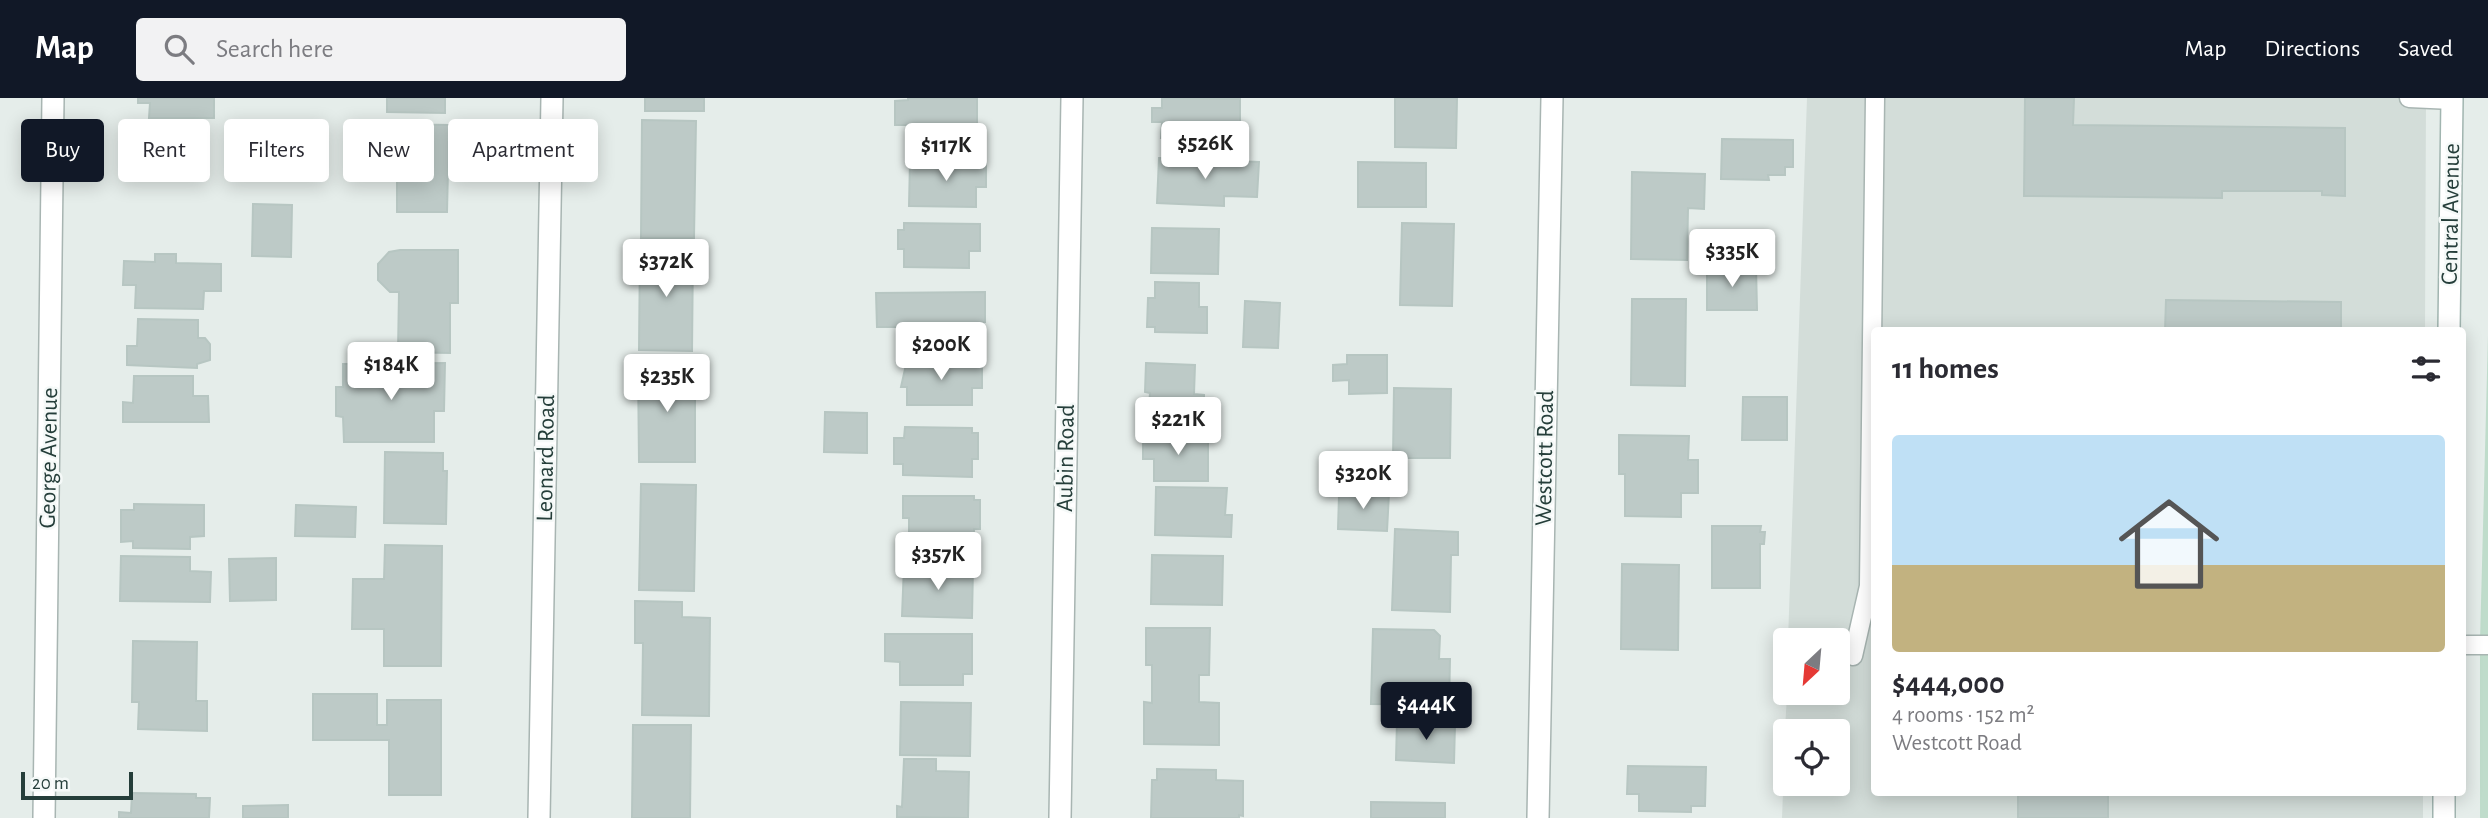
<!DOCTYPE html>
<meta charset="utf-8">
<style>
body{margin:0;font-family:"Alegreya Sans",sans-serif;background:#f2f2f3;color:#2b2b33;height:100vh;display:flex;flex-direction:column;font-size:26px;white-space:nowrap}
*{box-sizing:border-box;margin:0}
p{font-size:23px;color:#7c7c81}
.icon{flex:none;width:38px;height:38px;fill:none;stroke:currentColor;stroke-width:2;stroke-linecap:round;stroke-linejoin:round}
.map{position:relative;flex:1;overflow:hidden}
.sheet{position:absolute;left:1871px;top:229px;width:595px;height:469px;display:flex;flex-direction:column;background:#fff;border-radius:7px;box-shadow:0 4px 18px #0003}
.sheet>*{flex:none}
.banner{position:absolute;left:21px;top:21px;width:665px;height:63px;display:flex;gap:14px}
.needle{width:46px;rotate:206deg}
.fabs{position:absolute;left:1773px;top:530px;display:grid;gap:14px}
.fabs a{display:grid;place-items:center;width:77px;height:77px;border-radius:7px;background:#fff;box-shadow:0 4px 18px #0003;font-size:35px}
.scale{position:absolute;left:21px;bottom:18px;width:112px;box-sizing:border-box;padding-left:7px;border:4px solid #253e3a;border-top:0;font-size:19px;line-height:24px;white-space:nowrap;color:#253e3a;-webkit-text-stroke:5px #f5f9f8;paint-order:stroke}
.price{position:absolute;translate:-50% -60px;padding:0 16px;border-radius:7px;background:#fff;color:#222;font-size:23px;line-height:46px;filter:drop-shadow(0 2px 4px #0008)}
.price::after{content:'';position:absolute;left:50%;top:42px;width:21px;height:16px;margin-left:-10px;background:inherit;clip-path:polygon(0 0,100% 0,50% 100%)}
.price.on{background:#111827;color:#fff}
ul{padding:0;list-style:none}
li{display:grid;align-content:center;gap:14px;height:371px;padding:0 21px}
li span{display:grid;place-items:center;height:217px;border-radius:7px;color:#555}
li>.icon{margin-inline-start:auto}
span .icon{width:126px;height:126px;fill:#fffc;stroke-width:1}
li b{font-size:30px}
h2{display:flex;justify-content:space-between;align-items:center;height:84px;padding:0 21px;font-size:30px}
.pill{padding:0 24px;border-radius:7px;background:#fff;box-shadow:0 4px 18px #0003;font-size:24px;line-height:63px}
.pill.on{background:#111827;color:#fff}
header{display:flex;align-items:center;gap:42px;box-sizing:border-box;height:98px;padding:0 35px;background:#111827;color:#fff}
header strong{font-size:33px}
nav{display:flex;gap:38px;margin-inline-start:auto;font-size:24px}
.search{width:490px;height:63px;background:#f2f2f3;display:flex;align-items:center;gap:18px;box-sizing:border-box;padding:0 24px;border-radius:7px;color:#7c7c81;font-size:26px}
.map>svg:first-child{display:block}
.built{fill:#d3ddd9}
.green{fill:#bfdccb}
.building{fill:#bdcac7;stroke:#b7c6c2;stroke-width:2}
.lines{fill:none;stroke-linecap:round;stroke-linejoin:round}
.lane-casing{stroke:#a8b5b2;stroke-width:21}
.street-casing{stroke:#a8b5b2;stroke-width:24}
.secondary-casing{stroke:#a1b5b0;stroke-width:24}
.lane{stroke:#fff;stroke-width:18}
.street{stroke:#fff;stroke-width:21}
.secondary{stroke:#fff;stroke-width:21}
.labels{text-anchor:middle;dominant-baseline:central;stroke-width:5;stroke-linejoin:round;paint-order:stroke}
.street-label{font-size:24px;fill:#253e3a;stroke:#f5f9f8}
</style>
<header>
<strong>Map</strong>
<div class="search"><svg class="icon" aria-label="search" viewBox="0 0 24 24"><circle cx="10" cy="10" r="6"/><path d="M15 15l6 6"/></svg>Search here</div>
<nav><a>Map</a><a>Directions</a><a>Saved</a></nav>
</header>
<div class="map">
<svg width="2488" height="720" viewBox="0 0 2488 720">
<rect width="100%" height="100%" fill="#e5edea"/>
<path class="built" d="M1807 0H2426L2425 233H1874V695H2423V720H1782L1785 644V686H1838V634L1785 633 1787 595H1838V542H1788Z"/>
<path class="green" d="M2488 237V720H2480V544Z"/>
<path class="building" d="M138 0H214V20H149L150 5H138Z
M387 0H445V15L387 14Z
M645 0H704V13H645Z
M908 0H977V40H908V27H895V3L908 2Z
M1162 0 1240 1V27L1231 26V40H1161L1162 24H1152V10H1162Z
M1395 0H1457L1456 50 1395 49Z
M2025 0H2074L2073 27 2345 30V98L2322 97V93H2222V100L2024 98Z
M642 22 696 23 694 140H641Z
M387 26 449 27 447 114H397V58H387Z
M135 35H194V82L124 81V58H135Z
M1722 41 1793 42V69H1785V77H1768L1769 82 1721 81Z
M1159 60 1259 64 1257 99 1224 98V108L1157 105Z
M910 63 986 64V89H976V109L909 108Z
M1358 64 1426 65V109H1358Z
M1632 74 1705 76 1704 111 1688 110 1687 162 1631 161Z
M253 106 292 107 291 159 252 158Z
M904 125 980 126V153H969V170L904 169V151H898V132H904Z
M1402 125 1454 126 1452 208 1400 207Z
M1152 130 1219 131 1218 176 1151 175Z
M640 150H693L692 253 639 252Z
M400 152H458V205H450V255L398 254 399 194H390L378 182V166L389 154Z
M155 156H176V165L221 166V193H204L203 211 135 210 136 187H123L124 163 155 164Z
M1707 169H1756L1757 212H1707Z
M1155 184 1199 185V209H1207V235L1155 234V229H1147L1148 200H1155Z
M985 194V224L975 225V241H910V229H877L876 195Z
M1632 201H1686L1685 288 1631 287Z
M2166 202 2341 204V233H2165Z
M1245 203 1280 205 1278 250 1243 249Z
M138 221 198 222V240H205L210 246V262L197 266V270L127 267V248H137Z
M1347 257H1387V295L1349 296V282L1333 283V267L1347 266Z
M907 262 982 264V290H972V307H907V289H901Z
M445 265 444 313H434V344H344L343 319 336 318V289H343V266Z
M1146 265 1195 267 1194 296 1204 297V309L1149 308 1150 295 1145 294Z
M638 268H695V364H639Z
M134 278H193V298H208L209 324H123V304L133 305Z
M1394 290 1451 291 1450 360H1393Z
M1743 299H1787V342H1742Z
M825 314 867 315V355L824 354Z
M905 329 972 330V335H978V361H972V379L903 377V366H894V340H904Z
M1143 337 1208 338V383H1154V361H1143Z
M1619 337 1689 338 1688 362H1698V395H1681V419L1625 418V376H1619Z
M385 354 443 355V373H447L446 426 384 425Z
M641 386 696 387 694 493 639 492Z
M1156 389 1227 390 1225 417H1232L1231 439 1155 437Z
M1343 394 1389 395 1387 433 1338 431 1339 397Z
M903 398H974V402H980V431H974V449L909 448V420H903Z
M134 406 204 407V438L190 439V451L133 450V443L121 444V412H134Z
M296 407 356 409 355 439 295 438Z
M1712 428H1761L1760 434H1765L1764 446H1760V490H1712Z
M1395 431 1458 434V457H1451L1450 514 1392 512Z
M385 447 442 448 441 568H384V531H352L353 481H384Z
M1152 457 1223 458 1222 507 1151 506Z
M121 458 190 459V473L211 474 210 504 120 503Z
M276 460V502L230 503 229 461Z
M1622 466 1679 467 1678 552 1621 551Z
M904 467 973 469 972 520 902 518Z
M635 503 682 504V519L710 520 709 618 642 617 643 545H635Z
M1146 530H1210L1209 577H1199V604L1219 605V647L1144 646V604L1152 605V567H1146Z
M1373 531 1434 532 1440 538 1439 561H1450L1449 607 1371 606Z
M885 536H972V576H963V587H900V564L885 563Z
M133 543 197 544 196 603H207V633L138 631 139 604H132Z
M313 596H377V627H387V602H441V697H389V642H313Z
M901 604 971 605 970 658 900 657Z
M1397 623 1455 626 1454 665 1396 662Z
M633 627H691L690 720H632Z
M904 661H936V673L969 674 968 720 897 719V708L902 709Z
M1628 668 1706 669 1705 708H1691V714L1639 713V696H1627Z
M1157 671 1216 672V682L1243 683V718L1239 717V720H1151L1152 682H1157Z
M132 695 196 696V700H210L209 720H119V714L131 715Z
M2018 695H2108V720H2018Z
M1371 704 1445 705V720H1371Z
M288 707V720H243V708Z"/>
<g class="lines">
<defs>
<path id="lane" d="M2409 0 2452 2
M1874 492 1869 488 1875 0
M2462 547H2488
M1853 558 1869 488"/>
<path id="street" d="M44 720 53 0
M539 720 552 0
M1060 720 1072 0
M1538 720 1552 0"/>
<path id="secondary" d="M2449 233 2452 0
M2444 720V695"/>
</defs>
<use href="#lane" class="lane-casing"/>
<use href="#street" class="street-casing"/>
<use href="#secondary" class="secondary-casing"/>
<use href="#lane" class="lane"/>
<use href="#street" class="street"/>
<use href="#secondary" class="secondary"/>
</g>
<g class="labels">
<g class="street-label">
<text transform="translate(2451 116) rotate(-89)">Central Avenue</text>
<text transform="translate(49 360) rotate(-89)">George Avenue</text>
<text transform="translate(546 360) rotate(-89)">Leonard Road</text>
<text transform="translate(1066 360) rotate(-89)">Aubin Road</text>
<text transform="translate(1545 360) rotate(-89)">Westcott Road</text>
</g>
</g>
</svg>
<div class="fabs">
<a><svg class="needle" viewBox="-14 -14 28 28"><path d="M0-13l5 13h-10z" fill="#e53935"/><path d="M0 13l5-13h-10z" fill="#7c7c81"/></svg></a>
<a><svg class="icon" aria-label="locate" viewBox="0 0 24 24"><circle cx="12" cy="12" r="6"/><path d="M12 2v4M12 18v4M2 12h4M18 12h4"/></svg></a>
</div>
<div class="scale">20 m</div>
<b class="price" style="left:1205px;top:83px">$526K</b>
<b class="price" style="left:946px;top:85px">$117K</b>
<b class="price" style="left:1732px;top:191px">$335K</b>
<b class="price" style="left:666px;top:201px">$372K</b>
<b class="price" style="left:941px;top:284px">$200K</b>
<b class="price" style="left:391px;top:304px">$184K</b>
<b class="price" style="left:667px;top:316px">$235K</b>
<b class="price" style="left:1178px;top:359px">$221K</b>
<b class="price" style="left:1363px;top:413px">$320K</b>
<b class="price" style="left:938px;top:494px">$357K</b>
<b class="price on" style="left:1426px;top:644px">$444K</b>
<div class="banner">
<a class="pill on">Buy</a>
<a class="pill">Rent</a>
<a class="pill">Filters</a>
<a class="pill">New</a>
<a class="pill">Apartment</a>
</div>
<section class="sheet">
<h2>11 homes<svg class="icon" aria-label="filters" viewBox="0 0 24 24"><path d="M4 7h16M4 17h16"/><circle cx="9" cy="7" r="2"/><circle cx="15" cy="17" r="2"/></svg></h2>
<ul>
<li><span style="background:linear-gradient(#bfe0f5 60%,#c2b280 0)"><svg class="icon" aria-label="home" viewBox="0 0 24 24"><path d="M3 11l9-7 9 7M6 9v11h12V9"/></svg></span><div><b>$444,000</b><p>4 rooms · 152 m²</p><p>Westcott Road</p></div></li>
</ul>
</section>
</div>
